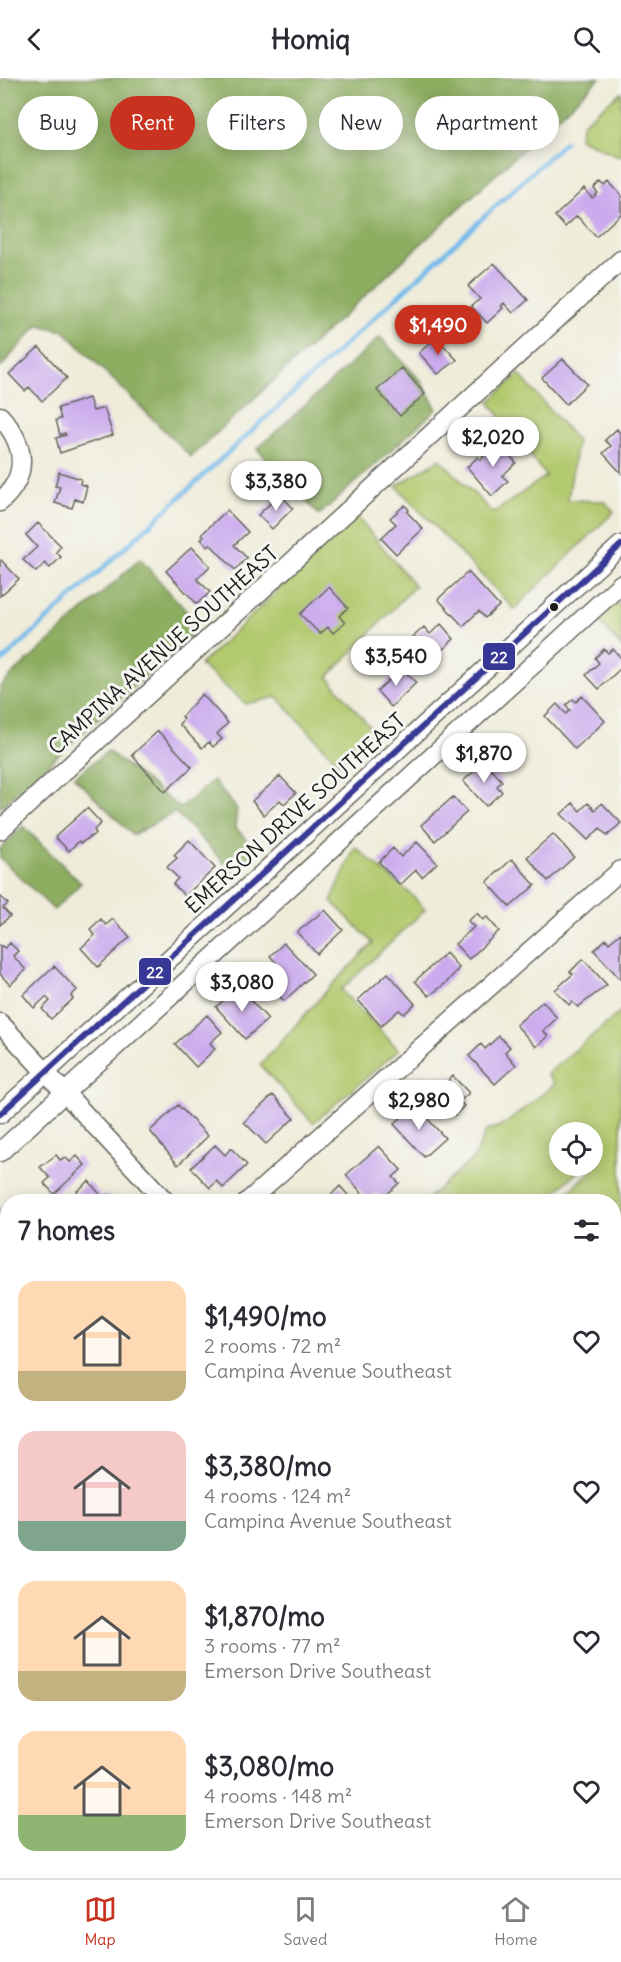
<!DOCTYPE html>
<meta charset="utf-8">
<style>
body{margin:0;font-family:Delius,sans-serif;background:#f2f2f3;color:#2b2b33;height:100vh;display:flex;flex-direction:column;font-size:22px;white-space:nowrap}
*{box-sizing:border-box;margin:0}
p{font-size:20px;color:#7c7c81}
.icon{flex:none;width:33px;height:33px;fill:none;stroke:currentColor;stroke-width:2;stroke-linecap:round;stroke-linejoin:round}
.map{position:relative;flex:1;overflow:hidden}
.panel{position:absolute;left:0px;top:1116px;width:621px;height:684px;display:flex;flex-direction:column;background:#fff;border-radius:24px 24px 0 0;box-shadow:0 3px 15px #0003}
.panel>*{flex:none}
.top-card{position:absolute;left:18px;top:18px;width:585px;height:54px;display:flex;gap:12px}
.fabs{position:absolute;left:549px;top:1044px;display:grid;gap:12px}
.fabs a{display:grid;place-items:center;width:54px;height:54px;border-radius:50%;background:#fff;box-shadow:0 3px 15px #0003;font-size:30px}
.price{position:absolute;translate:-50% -51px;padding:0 14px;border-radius:21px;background:#fff;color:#222;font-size:20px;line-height:39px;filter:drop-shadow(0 2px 3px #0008)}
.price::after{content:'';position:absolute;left:50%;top:36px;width:18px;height:14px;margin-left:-9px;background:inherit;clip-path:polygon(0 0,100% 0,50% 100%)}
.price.active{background:#c8321e;color:#fff}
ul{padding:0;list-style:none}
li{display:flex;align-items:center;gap:18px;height:150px;padding:0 18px}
li span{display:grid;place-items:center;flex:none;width:168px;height:120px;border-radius:18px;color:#555}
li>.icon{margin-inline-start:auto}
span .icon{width:72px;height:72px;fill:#fffc;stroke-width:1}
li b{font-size:26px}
h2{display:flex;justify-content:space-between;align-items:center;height:72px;padding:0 18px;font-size:26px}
.pill{padding:0 21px;border-radius:27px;background:#fff;box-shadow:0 3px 15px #0003;font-size:21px;line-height:54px}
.pill.active{background:#c8321e;color:#fff}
header{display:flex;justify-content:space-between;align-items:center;height:78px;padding:0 18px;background:#fff;font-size:27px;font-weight:800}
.tabs{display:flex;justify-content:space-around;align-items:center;height:84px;border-top:2px solid #e1e1e2;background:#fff;font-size:16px;color:#7c7c81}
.tabs a{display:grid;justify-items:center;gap:3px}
.tabs .active{color:#c8321e}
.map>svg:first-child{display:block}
.green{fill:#b2c96e;stroke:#677245;stroke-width:1.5;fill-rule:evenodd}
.forest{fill:#8dad61;stroke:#54643e;stroke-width:1.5}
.water{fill:#71b9e9;stroke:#466a82;stroke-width:1.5}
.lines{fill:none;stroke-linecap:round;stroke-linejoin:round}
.stream{stroke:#71b9e9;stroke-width:4.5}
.building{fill:#cbabed}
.minor-casing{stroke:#66655e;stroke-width:21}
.minor{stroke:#fff;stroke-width:18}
.bus-1-casing{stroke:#f6f6f2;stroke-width:10}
.bus-1{stroke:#373896;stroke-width:6}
.bus-dot{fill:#1c1c1c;stroke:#f6f6f2;stroke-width:2}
.labels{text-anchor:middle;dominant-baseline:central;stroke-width:6;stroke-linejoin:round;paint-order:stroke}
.street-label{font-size:21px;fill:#1c1c1c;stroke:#f6f6f2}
.line-badge{stroke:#f6f6f2;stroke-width:2}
.badge-label{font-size:16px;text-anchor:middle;font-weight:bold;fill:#fff}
</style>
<header><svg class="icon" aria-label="back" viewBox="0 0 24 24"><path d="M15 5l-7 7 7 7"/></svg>Homiq<svg class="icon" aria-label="search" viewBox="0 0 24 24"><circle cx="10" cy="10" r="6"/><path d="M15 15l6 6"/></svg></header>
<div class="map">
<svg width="621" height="1800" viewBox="0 0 621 1800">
<rect width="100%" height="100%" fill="#f6f6f2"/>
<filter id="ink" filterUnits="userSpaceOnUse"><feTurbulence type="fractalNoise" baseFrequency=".0167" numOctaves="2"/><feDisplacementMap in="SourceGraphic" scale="12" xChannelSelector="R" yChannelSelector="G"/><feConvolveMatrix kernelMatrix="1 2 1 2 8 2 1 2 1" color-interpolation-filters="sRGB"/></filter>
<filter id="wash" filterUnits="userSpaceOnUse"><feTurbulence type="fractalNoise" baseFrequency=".008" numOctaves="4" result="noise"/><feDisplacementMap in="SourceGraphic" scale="24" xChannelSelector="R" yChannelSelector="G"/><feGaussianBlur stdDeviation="1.35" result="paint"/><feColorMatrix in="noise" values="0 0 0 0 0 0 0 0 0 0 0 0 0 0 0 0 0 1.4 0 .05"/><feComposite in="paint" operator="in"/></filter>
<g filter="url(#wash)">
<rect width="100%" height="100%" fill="#efecd9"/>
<path class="green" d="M621 14V79L579 60 583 45Z
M519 296 577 363 568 422 604 423 614 434 514 531 396 408 440 381 493 435 546 398 489 324Z
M356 437 415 508 328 599 375 655 339 686 277 619 246 626 200 587Z
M621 525V569L597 541 613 528Z
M355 769 413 818 425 832 341 912 399 972 313 1045 260 987 330 909 373 865 331 823Z
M621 933V1800H610L604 1793 614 1792V1124L559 1123 598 1087 583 1089 545 1123 423 1124 474 1080 486 1053 505 1046 555 1006 547 996ZM560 1054H592V1088H560Z
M7 1240V1344L0 1336V1248Z"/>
<path class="forest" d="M3 0H600L191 379 64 253 38 247 0 290V3Z
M380 259 421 303 437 331 319 437 257 371Z
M140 481 190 537 194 554 0 730V608Z
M108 673 181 730 213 702 237 731 235 749 257 774 233 794 175 734 133 757 74 699Z
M23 748 81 805 54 832 0 780V771Z
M0 1173 7 1181V1213L0 1205Z
M0 1378 8 1387 7 1502 0 1509Z
M0 1777 7 1786 8 1792 53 1793 47 1800H0Z"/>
<path class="water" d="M0 1130 7 1138V1170L0 1161Z"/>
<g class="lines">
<path class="stream" d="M0 585 565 64"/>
</g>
<g id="blocks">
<path class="building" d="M601 104 605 108 609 104 621 117V136L596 159 577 138 565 149 555 138 584 111 592 120 598 115 594 111Z
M494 185 528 222 513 235 504 225 501 228 503 230 487 245 471 228 480 221 468 208Z
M436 259 457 282 438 296 419 275Z
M39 269 67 300 42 323 29 309 25 313 9 296Z
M563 281 587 306 566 326 542 300Z
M402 290 425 316 400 338 377 312Z
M89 320 93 333 104 330 113 357 60 375 56 360 66 357 65 355 60 357 56 342 61 341 58 330Z
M617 351 621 357V395L603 375 611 368 605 362Z
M498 362 516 385 502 398 508 403 492 418 467 389 478 379 481 382 487 373 485 371Z
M59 394 81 401 80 406 87 408 83 424 75 421 72 430 55 425 60 409 55 408Z
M280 416 293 430 272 451 258 437Z
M405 427 409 432 407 434 423 451 396 476 381 460 396 446 390 440Z
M227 432 248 454 234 467 247 480 235 492 210 466 208 469 201 461 204 458 202 456Z
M38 445 61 468 56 474 61 479 50 490 45 485 36 494 23 482 37 469 26 457Z
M192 469 210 488 197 501 210 514 197 526 166 493Z
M1 482 19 501 0 518V483Z
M468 494 499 528 485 540 479 533 463 548 438 521Z
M329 509 348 530 339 538 345 545 333 555 328 549 320 556 300 536Z
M441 546 454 561 439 575 442 579 427 592 404 567 424 549 430 556Z
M604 571 608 575 613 571 621 580V590L599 611 586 597 599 585 595 580Z
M402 590 416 605 391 629 377 613Z
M202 616 228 645 217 656 222 661 213 669 209 664 202 670 179 646 184 641 182 638Z
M582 618 605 643 575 671 545 638 557 626 566 636 570 632 566 627 573 621 576 624Z
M158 653 192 689 165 714 132 677Z
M485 684 502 703 497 708 502 714 486 728 463 703Z
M280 698 296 715 284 726 280 722 264 737 252 723Z
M453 719 467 734 435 763 421 747Z
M573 725 580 733 588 725 595 732 602 725 621 745 607 758 600 750 588 762 561 736Z
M87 730 101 745 94 752 96 755 92 758 81 765 79 763 69 773 55 759Z
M553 756 574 779 548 803 527 779Z
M189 762 215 790 185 818 173 806 178 800 167 789 177 780 174 777Z
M417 764 437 785 422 799 416 792 400 807 379 784 393 770 401 779Z
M512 781 535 807 510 829 487 804Z
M0 818 8 826 3 830 10 838 0 847Z
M325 832 343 852 317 876 297 854Z
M477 835 483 842 487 839 499 853 469 881 455 866 474 849 468 843Z
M101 841 106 847 113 841 130 859 98 889 81 870 95 857 90 851Z
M621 855V902L594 872 606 861 609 865Z
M10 865 18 873 13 878 26 892 10 907 0 896V867L5 870Z
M284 865 313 896 284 923 265 902 280 889 270 878Z
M446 875 459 890 446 905 429 918 415 903Z
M583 881 607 907 578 929 572 924 569 927 555 912 573 896 570 894Z
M54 888 77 912 71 918 73 921 51 941 42 931 50 923 46 919 34 930 23 917Z
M388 895 415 926 404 936 399 932 381 948 358 922Z
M238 909 268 941 245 961 216 929Z
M543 923 557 940 543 953 548 958 536 969 516 947Z
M207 937 222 954 210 965 215 971 196 989 175 966Z
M499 958 510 969 505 974 516 987 495 1006 469 978 481 966 485 971Z
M453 998 469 1015 460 1023 464 1028 455 1037 451 1033 445 1039 428 1022Z
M273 1017 294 1040 266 1066 244 1044Z
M178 1027 208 1058 178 1087 150 1053Z
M415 1027 445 1060 424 1079 394 1046Z
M215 1067 225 1077 231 1070 247 1087 223 1110 217 1103 210 1110 191 1090Z
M379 1068 401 1092 393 1099 399 1105 382 1121 376 1115 368 1122 346 1097Z
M56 1077 60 1082 65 1079 70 1084 77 1078 85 1087 54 1116 44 1105 50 1100 40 1089Z
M89 1103 103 1120 108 1116 114 1124H83L76 1114Z
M340 1108 354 1124H333L329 1119Z
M8 1601V1626L0 1618V1608Z
M98 1792H125L127 1800H89L99 1796Z
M142 1792H182L195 1796 194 1800H141Z
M469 1792H497L500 1796 497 1800H464Z"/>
</g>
</g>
<g filter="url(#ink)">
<use href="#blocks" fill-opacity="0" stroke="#66655e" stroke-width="1.5"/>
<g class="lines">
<defs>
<path id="minor" d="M0 338C26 367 30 397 0 424
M0 752 621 182
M0 945 166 1124
M0 1036 621 467
M0 1074 621 506
M247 1124 621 792
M0 1358 8 1366
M0 1688 8 1681
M614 1710 621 1715
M403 1792 409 1800"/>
</defs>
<use href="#minor" class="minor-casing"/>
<use href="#minor" class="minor"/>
<defs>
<path id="bus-1" d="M0 1036 621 467"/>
</defs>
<use href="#bus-1" class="bus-1-casing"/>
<use href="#bus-1" class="bus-1"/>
</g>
</g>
<circle class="bus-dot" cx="554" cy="529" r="5"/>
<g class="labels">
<g class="street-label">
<text transform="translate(163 572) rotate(-42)">CAMPINA AVENUE SOUTHEAST</text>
<text transform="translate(295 735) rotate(-42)">EMERSON DRIVE SOUTHEAST</text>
</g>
</g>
<g class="line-badge">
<rect x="482" y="564" width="34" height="29" rx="6" fill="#373896"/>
<rect x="138" y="879" width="34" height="29" rx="6" fill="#373896"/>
</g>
<g class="badge-label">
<text x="499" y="585">22</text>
<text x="155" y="900">22</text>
</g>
</svg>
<div class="fabs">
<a><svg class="icon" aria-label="locate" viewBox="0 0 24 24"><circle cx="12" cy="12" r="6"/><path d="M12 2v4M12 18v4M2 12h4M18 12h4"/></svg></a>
</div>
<b class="price active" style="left:438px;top:278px">$1,490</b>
<b class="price" style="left:493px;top:390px">$2,020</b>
<b class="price" style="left:276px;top:434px">$3,380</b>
<b class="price" style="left:396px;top:609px">$3,540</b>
<b class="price" style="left:484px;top:706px">$1,870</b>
<b class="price" style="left:242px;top:935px">$3,080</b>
<b class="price" style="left:419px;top:1053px">$2,980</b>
<div class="top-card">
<a class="pill">Buy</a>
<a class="pill active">Rent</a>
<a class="pill">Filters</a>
<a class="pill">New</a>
<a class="pill">Apartment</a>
</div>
<section class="panel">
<h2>7 homes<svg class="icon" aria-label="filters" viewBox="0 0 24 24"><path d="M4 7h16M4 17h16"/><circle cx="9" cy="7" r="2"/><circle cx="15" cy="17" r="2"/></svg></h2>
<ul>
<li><span style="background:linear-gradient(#ffd9b3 75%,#c2b280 0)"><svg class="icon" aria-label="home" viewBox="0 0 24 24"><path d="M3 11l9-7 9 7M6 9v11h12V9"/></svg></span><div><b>$1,490/mo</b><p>2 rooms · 72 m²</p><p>Campina Avenue Southeast</p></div><svg class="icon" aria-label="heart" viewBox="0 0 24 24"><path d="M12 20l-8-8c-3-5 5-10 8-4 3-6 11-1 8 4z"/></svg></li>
<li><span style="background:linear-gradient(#f6c9c9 75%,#7fa58c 0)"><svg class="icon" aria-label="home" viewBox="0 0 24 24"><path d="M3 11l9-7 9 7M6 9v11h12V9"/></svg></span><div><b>$3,380/mo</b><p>4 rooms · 124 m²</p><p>Campina Avenue Southeast</p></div><svg class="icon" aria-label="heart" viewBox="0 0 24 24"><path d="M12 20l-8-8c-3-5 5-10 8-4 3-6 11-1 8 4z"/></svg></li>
<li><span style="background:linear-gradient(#ffd9b3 75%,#c2b280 0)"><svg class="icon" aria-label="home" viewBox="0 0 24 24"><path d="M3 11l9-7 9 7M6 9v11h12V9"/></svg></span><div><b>$1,870/mo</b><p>3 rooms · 77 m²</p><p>Emerson Drive Southeast</p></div><svg class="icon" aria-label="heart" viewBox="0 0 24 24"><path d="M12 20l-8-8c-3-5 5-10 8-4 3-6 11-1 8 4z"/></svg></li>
<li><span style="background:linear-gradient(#ffd9b3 70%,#8fb573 0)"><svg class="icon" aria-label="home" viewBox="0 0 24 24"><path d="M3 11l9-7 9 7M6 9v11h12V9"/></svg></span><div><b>$3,080/mo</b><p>4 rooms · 148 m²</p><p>Emerson Drive Southeast</p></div><svg class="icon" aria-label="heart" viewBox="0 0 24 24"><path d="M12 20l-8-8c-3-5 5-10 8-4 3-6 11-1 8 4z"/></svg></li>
</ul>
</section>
</div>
<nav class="tabs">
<a class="active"><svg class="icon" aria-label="map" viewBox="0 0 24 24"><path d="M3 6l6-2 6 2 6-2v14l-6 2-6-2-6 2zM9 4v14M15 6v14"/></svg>Map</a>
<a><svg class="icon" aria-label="saved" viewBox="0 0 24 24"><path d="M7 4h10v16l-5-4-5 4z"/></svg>Saved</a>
<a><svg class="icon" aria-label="home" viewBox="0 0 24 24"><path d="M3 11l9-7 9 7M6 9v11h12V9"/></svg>Home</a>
</nav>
